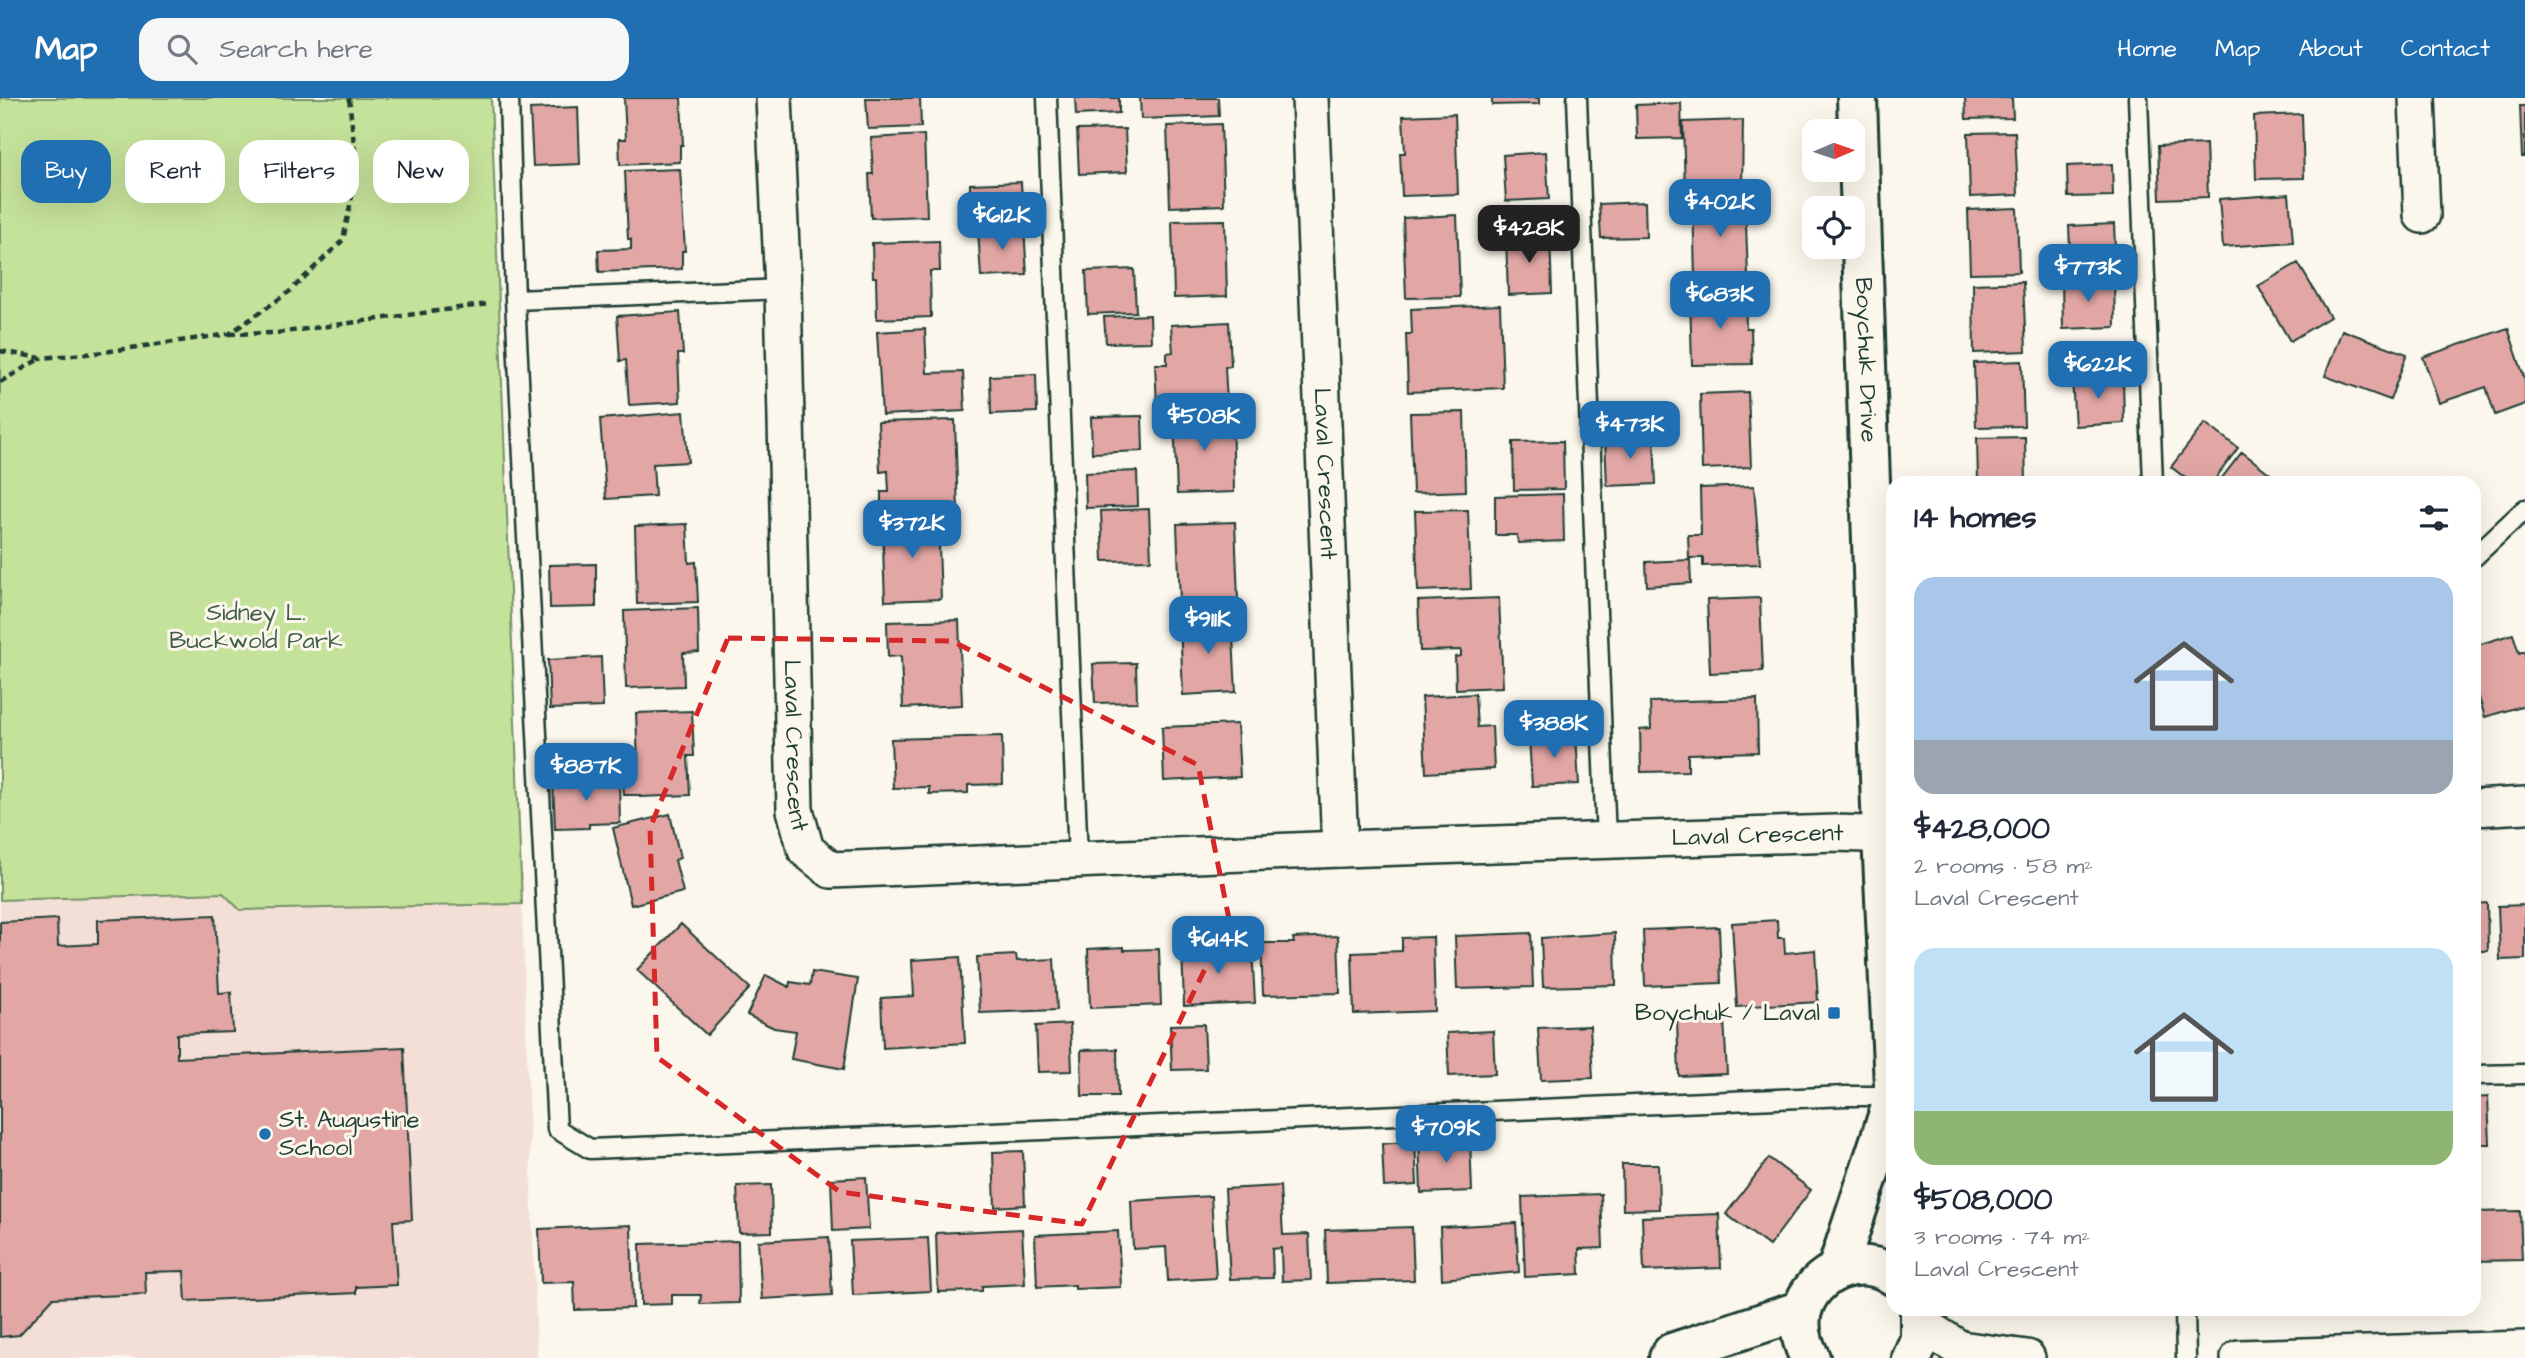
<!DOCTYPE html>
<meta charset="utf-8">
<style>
body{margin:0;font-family:"Architects Daughter",sans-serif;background:#f6f6f7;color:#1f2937;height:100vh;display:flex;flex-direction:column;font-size:26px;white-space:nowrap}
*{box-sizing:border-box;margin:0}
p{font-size:23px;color:#747a83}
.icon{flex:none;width:38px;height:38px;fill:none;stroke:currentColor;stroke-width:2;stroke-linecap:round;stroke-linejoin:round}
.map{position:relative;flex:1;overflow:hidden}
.side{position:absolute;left:1886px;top:378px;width:595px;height:840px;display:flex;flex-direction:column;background:#fff;border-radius:21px;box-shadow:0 7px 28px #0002}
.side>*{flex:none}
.banner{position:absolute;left:21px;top:42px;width:665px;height:63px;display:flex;gap:14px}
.needle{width:46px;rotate:88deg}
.fabs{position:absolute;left:1802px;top:21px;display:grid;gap:14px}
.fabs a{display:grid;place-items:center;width:63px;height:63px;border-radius:14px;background:#fff;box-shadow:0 7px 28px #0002;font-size:35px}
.price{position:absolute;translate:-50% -60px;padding:0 16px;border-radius:14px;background:#1f6fb2;color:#fff;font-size:23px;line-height:46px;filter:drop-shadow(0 2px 4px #0008)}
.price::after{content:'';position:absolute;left:50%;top:42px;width:21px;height:16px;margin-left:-10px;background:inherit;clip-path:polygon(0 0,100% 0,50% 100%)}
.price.on{background:#222;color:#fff}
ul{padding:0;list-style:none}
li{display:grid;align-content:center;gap:14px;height:371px;padding:0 28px}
li span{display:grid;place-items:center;height:217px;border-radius:21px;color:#555}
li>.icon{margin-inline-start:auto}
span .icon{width:126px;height:126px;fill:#fffc;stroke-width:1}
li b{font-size:30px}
h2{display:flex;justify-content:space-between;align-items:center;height:84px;padding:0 28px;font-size:30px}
.tag{padding:0 24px;border-radius:21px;background:#fff;box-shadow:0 7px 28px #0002;font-size:24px;line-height:63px}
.tag.on{background:#1f6fb2;color:#fff}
header{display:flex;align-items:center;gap:42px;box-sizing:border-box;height:98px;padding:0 35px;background:#1f6fb2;color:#fff}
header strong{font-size:33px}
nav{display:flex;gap:38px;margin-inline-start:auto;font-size:24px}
.search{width:490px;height:63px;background:#f6f6f7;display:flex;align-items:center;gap:18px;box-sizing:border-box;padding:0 24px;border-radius:21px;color:#747a83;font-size:26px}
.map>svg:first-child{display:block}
.built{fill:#f4dfd7}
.green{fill:#c5e29a;stroke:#729067;stroke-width:2}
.building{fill:#e2a7a5;stroke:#1f3d34;stroke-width:2}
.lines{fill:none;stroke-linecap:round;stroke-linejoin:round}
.service-casing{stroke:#1f3d34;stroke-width:23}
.minor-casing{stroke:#1f3d34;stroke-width:40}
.tertiary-casing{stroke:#1f3d34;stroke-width:44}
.path{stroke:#1f3d34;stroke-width:4.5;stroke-dasharray:7 5;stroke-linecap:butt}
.service{stroke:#fbf7ec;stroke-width:18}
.minor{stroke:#fbf7ec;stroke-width:35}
.tertiary{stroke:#fbf7ec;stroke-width:38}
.marked{fill:none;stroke:#d62828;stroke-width:5;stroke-dasharray:14 9;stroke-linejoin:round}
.poi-dot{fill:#1f6fb2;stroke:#fbf7ec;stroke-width:2.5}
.labels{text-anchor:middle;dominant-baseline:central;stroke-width:6;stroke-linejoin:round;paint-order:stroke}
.street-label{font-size:24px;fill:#1f3d34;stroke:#fbf7ec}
.park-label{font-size:24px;fill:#405e48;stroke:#fbf7ec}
.poi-label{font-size:24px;fill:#1f3d34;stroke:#fbf7ec;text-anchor:end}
</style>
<header>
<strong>Map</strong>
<div class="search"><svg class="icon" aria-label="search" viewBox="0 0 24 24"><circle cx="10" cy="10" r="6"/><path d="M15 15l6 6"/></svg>Search here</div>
<nav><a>Home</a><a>Map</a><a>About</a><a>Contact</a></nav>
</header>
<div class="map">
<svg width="2525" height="1260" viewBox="0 0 2525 1260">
<rect width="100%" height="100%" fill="#fbf7ec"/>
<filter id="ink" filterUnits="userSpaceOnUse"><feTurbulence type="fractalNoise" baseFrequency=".0143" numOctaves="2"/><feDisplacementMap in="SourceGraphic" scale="14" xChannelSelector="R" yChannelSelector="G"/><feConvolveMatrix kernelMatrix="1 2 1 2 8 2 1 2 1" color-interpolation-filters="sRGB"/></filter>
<g filter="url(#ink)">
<path class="built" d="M223 795 240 812 522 806 537 1260H0V802Z"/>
<path class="green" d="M0 0H491L522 806 240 812 223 795 0 802Z"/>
<path class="building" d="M624 0H681L683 47H680V64L620 67 619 41H626Z
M866 0H920L921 29 868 31Z
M1075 0H1119V15L1076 17Z
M1140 0H1218L1219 18 1141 21Z
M1492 0H1539V6L1492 7Z
M1965 0H2012L2013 20 1966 21Z
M1681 5 1682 40 1637 41 1636 7Z
M2520 8H2525V59H2522Z
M578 9 580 66 533 68 530 11Z
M1455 16 1458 96 1402 98 1400 55H1405L1403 18Z
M2302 16 2304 80 2256 81 2254 18Z
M1743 22 1742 93 1685 95 1683 24Z
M1221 26 1224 107 1170 109 1167 28Z
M1125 31 1127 74 1079 76 1077 32Z
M2015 34 2018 97 1970 99 1968 35Z
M924 37 927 118 871 120 869 76H873L871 40Z
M2206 46 2208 99 2160 101 2158 48Z
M1546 54 1549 101 1506 103 1503 57Z
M2112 66 2113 98 2068 99 2067 68Z
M680 71 685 153H682V171L599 174 598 152 631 151V141H628L625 73Z
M1021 84 1023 122 971 125 970 86Z
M2289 96 2293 144 2223 149 2219 101Z
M1745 101 1748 178 1695 180 1693 103Z
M1645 104 1646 139 1601 140 1599 106Z
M2017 110 2019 174 1970 175 1968 112Z
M1457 117 1460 199 1406 200 1403 120Z
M1225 122 1227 198 1174 200 1172 123Z
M2114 126 2116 171 2071 172 2069 128Z
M1024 129 1027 177 981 179 978 131Z
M1550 137 1552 195 1508 197 1506 139Z
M939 143 940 173H930L931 219 877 221 876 179H873L872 145Z
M2298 165 2330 219 2290 243 2258 188Z
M1134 171 1136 214 1088 216 1086 173Z
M2114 180 2115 229 2063 231 2062 182Z
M2023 184 2026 253 1974 255 1973 186Z
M1745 197 1746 230H1751L1752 266 1692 267 1690 199Z
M1500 207 1503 290 1408 294 1406 236H1412L1411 211Z
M680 214 683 256H678L680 304 629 307 626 262 620 263 617 218Z
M1150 217 1151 244 1106 245 1104 219Z
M1229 224 1231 268 1225 269 1227 305 1157 308 1155 266H1167V255L1173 254 1171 227Z
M2508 230 2525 282V306L2495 317 2486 289 2439 305 2423 259Z
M925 231 927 275 963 274 965 313 882 317 877 234Z
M2342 232 2407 256 2390 302 2325 278Z
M2022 263 2024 328 1976 329 1974 265Z
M1036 276 1037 314 991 316 990 278Z
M2123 279 2124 325 2075 328 2072 281Z
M1748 294 1751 369 1702 371 1700 296Z
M684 314 688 364 653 366 655 398 606 401 600 321Z
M1232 314 1234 394 1177 396 1174 317Z
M1464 314 1466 393 1413 395 1410 315Z
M1142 318 1143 353 1092 355 1091 319Z
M955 322 958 416 881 419V394H889L888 373 880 374 878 324Z
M2205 325 2238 350 2212 385H2192L2171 369Z
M1654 338 1656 386 1607 388 1605 340Z
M2025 339 2026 385H1978L1977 340Z
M1563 343 1564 391 1514 392 1513 344Z
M2242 354 2282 385H2218Z
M1137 373 1138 408 1086 410 1085 375Z
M1754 388 1760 466 1703 468V460H1689L1688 437H1701L1700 390Z
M1563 396 1564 443 1518 445 1517 437H1495V398Z
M1149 411 1151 462 1103 463 1101 413Z
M1468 412 1471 491 1418 493 1415 413Z
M938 422 941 501 885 503 882 424Z
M1235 424 1238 502 1180 504 1177 426Z
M687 426 689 465 696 464 698 504 637 506 635 428Z
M1690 462 1691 485 1647 488 1646 464Z
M596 466V509L550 510 549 467Z
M1499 500 1503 589 1456 591 1455 559 1461 558V552L1420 553 1418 503Z
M1760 500 1763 573 1710 575 1707 502Z
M698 510 699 554 683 555 684 588 626 590 624 513Z
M1232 520 1236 594 1183 597 1180 522Z
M959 522 962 607 903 610 901 558 888 559 887 524Z
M2513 536 2519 555 2525 553V607L2485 619 2474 583V548Z
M601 559 603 609 550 611 548 562Z
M1136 565 1137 604 1095 605 1093 566Z
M1475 596 1477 629 1492 628 1494 671 1426 675 1422 599Z
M1757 601 1758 654 1688 656V673L1641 674 1640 632 1651 631 1650 604Z
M692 613 694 658H688L690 697 640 699V697H624L622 666 638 665 636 615Z
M1237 626 1240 679 1164 683 1162 629Z
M1576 637 1579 686 1532 688 1529 639Z
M1002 638 1003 686 968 687V695L929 696V689L893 690 891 641Z
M619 681 620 725 589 726V730L555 731 553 684Z
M670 716 680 760 675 762 683 794 631 807 613 730Z
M2487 805 2488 853H2474V806Z
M2525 807V861L2500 862 2498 808Z
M215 817 219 895 231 894 233 934 177 936V960L404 949 412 1122 393 1123 397 1187 356 1189V1195L186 1203 184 1173 145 1174 146 1196 53 1200 19 1237 0 1239V824L57 821 58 848 98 846V822Z
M1777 822 1778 840H1784L1785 855 1815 852 1818 904 1737 909 1732 825Z
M681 826 750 890 707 937 637 872Z
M1719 829 1721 885 1645 888 1643 832Z
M1531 835 1533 889 1457 891 1455 838Z
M1615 835 1616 887 1543 889 1541 840Z
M1338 838 1340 895 1263 897 1261 845H1294L1293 840Z
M1433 839 1435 913 1354 916 1352 855 1402 853V840Z
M1217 847 1218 850 1252 849 1255 905 1184 908 1182 849Z
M1124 849V852L1159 851 1161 907 1090 910 1088 851Z
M1016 857 1017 863 1054 861 1057 912 980 915 977 859Z
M960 859 965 945 883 950 881 900 914 898 912 862Z
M812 874 858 881 844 971 791 961 796 933 774 930 747 917 766 877 789 889 790 884 810 887Z
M1724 920 1727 976 1679 978 1677 922Z
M1070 926 1072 973 1038 974 1036 928Z
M1204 926 1206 971 1172 972 1170 927Z
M1590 928 1593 980 1541 982 1538 930Z
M1493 933 1495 976 1449 978 1447 935Z
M1117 951 1118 998H1082L1081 952Z
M2488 999 2490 1046H2474V1000Z
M1470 1040 1472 1093 1421 1095 1419 1042Z
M1415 1043 1417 1087 1384 1089 1382 1046Z
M1023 1053 1025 1107 995 1109 993 1054Z
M1769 1060 1811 1092 1769 1148 1726 1116Z
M1622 1066H1658L1659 1111 1623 1112Z
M866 1079 869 1131 833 1133 831 1081Z
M771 1087 772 1134 739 1135 737 1088Z
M1280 1088 1283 1137 1309 1136 1311 1182 1282 1183 1281 1150 1272 1151 1273 1180 1230 1181 1225 1091Z
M1601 1096 1603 1150 1579 1151 1580 1176 1525 1179 1522 1099Z
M1211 1098 1216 1180 1168 1183 1166 1149 1133 1151 1131 1103Z
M2520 1113 2522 1162 2474 1163V1114Z
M1719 1116 1721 1170 1644 1173 1642 1119Z
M1516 1125 1519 1174 1442 1181 1440 1129Z
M631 1127 633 1210 575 1212 574 1184 541 1185 539 1131Z
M1412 1129 1414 1182 1327 1185 1325 1132Z
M1022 1131 1025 1186 982 1188V1193L938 1194 936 1135Z
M1118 1133 1121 1189 1075 1191V1187L1037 1189 1035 1137Z
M829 1139 832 1197 762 1201 758 1143Z
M928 1140 931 1193 853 1197 850 1143Z
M738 1143 739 1205 700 1206 701 1197H672V1206L641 1207 640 1146Z"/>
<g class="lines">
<defs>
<path id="service" d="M509 0 515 202 557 1031 590 1051 1847 998H1894
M1047 0 1078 761
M1577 0 1606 743
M2138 0 2153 385
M515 202 783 191
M2474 459 2525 411
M2474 977 2525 976
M2185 1211 2186 1260"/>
<g id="minor">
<path id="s1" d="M774 0 783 191 795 712 806 752 831 772 1340 751 1836 735 1894 737"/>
<path id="s2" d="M1310 0 1340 751"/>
<path d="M2417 0 2422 117"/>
<path d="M2474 710 2525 707"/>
<path d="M1921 1226 1960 1251 2027 1260"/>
<path d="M2239 1260 2525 1251"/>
</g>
<g id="tertiary">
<path id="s3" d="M1857 0 1882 738 1894 987"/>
<path d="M1837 1172 1894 1000"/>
<path d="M1669 1260 1672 1255 1802 1212"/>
<path d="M1810 1260C1802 1245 1798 1229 1802 1213 1812 1174 1861 1154 1894 1178"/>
<path d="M1912 1260 1920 1241V1211"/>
</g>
</defs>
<use href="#service" class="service-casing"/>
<use href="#minor" class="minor-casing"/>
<use href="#tertiary" class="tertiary-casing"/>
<path class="path" d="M229 236 277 235 488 206
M0 253 41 260 96 255 229 236 289 194 343 142 357 73 349 0
M0 284 41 260"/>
<use href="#service" class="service"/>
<use href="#minor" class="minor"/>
<use href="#tertiary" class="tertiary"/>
</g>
</g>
<path class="marked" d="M728 540 952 543 1198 667 1229 821 1082 1126 840 1094 657 959 650 730Z"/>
<g class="poi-dot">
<rect x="1827" y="908" width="14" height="14" rx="3.5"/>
<circle cx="265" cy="1036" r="7"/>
</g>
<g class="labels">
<g class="street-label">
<text stroke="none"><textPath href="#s3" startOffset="262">Boychuk Drive</textPath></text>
<text stroke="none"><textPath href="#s2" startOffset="376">Laval Crescent</textPath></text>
<text stroke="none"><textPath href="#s1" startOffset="648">Laval Crescent</textPath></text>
<text stroke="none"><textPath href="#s1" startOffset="1713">Laval Crescent</textPath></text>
</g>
<g class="park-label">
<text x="256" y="515">Sidney L.<tspan x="256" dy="28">Buckwold Park</tspan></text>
</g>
<g class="poi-label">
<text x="1820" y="915">Boychuk / Laval</text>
<text x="279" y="1022" text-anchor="start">St. Augustine<tspan x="279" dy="28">School</tspan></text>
</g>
</g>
</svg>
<div class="fabs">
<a><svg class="needle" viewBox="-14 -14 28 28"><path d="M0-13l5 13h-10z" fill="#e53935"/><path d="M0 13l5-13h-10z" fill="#747a83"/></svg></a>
<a><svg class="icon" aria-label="locate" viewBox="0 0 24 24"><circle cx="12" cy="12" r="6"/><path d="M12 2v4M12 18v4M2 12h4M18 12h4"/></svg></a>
</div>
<b class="price" style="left:1720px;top:141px">$402K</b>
<b class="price" style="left:1002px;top:154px">$612K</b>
<b class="price on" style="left:1529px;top:167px">$428K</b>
<b class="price" style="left:2088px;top:206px">$773K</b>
<b class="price" style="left:1720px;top:233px">$683K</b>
<b class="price" style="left:2098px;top:303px">$622K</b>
<b class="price" style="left:1204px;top:355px">$508K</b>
<b class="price" style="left:1630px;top:363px">$473K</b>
<b class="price" style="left:912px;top:462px">$372K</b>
<b class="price" style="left:1208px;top:558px">$911K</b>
<b class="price" style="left:1554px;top:662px">$388K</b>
<b class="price" style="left:586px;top:705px">$887K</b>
<b class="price" style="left:1218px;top:878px">$614K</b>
<b class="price" style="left:1446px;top:1067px">$709K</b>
<div class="banner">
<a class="tag on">Buy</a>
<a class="tag">Rent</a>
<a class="tag">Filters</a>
<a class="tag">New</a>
</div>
<section class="side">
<h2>14 homes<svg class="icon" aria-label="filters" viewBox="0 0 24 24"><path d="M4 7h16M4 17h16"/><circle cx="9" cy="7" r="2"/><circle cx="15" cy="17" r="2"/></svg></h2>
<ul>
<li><span style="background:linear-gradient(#a9c7e8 75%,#9aa5b1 0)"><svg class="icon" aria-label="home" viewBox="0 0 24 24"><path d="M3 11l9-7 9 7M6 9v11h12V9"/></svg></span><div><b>$428,000</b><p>2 rooms · 58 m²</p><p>Laval Crescent</p></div></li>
<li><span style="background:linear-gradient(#bfe0f5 75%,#8fb573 0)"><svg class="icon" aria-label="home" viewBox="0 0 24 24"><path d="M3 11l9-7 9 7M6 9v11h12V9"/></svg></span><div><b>$508,000</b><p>3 rooms · 74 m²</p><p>Laval Crescent</p></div></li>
</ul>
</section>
</div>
